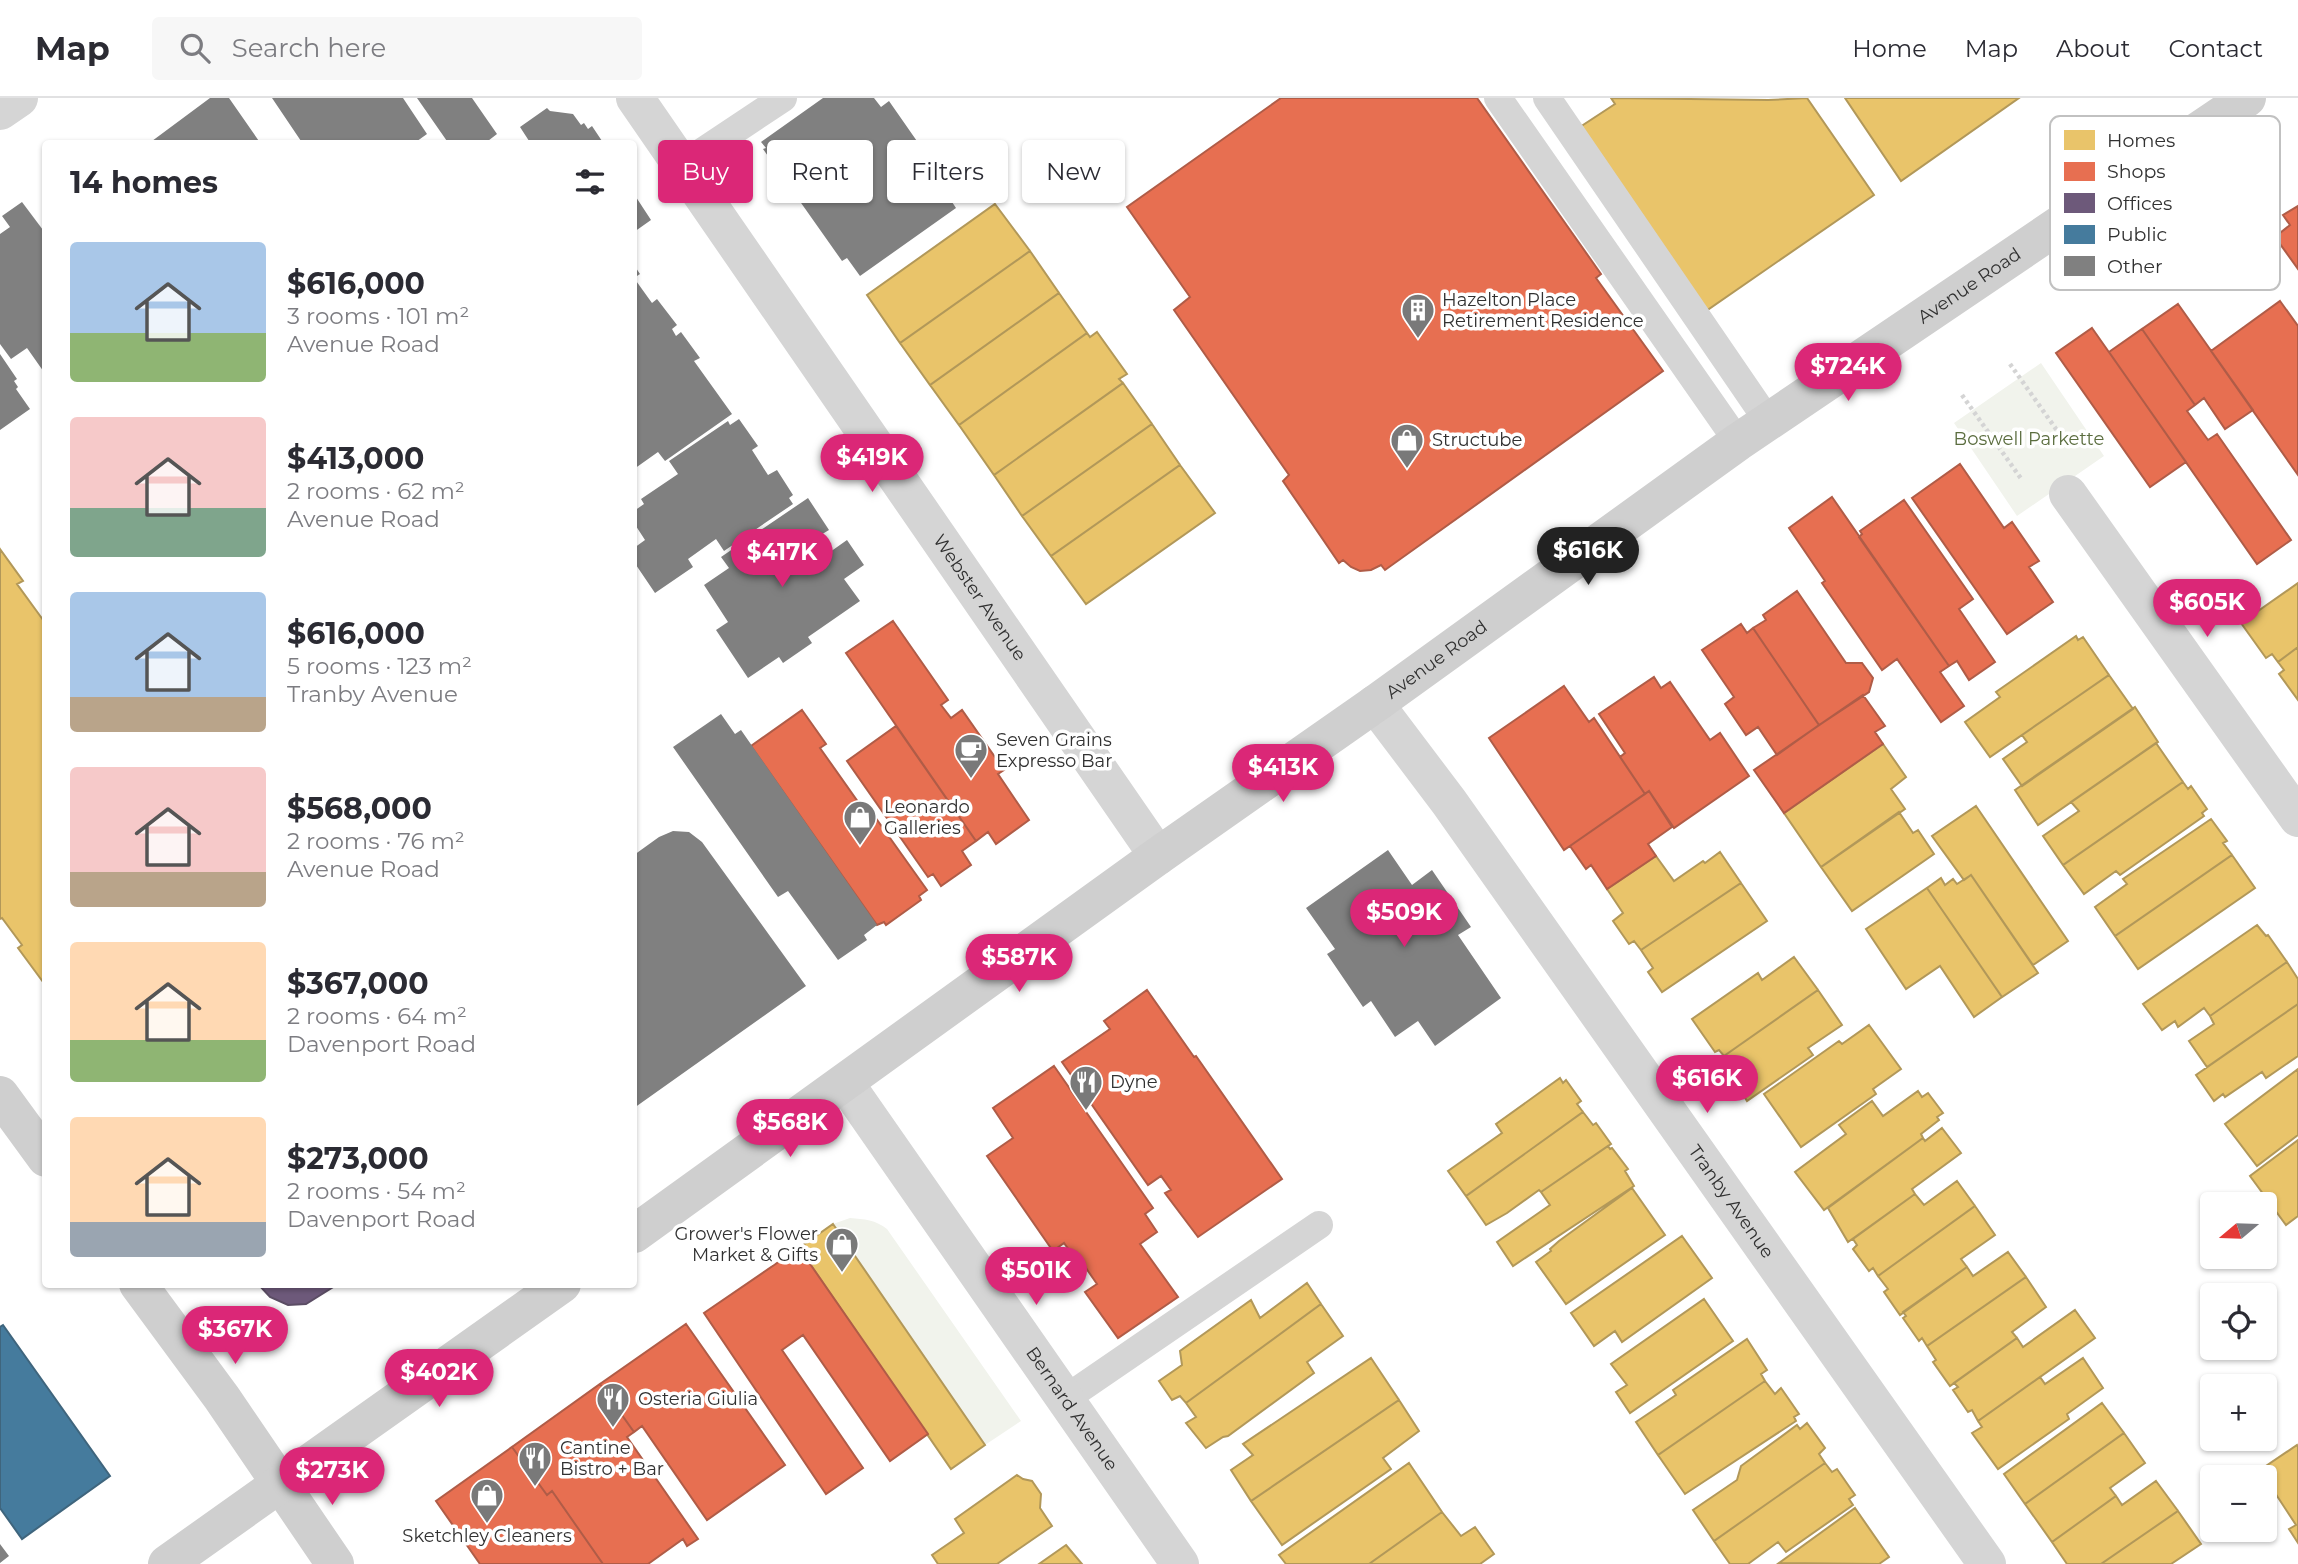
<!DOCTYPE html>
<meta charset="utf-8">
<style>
body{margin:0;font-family:Montserrat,sans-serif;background:#f7f7f7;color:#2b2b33;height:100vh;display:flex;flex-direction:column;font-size:26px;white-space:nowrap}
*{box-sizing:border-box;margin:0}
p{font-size:23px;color:#7c7c81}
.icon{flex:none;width:38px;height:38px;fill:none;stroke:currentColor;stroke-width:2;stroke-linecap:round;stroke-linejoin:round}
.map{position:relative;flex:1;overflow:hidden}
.sheet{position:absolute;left:42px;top:42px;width:595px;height:1148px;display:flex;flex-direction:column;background:#fff;border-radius:7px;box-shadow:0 2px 5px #0004}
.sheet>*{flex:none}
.hud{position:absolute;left:658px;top:42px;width:665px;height:63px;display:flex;gap:14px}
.needle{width:46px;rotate:251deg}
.fabs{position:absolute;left:2200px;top:1094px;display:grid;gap:14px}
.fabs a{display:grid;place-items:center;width:77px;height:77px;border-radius:7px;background:#fff;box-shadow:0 2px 5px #0004;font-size:35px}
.price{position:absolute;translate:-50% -60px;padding:0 16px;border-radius:24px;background:#db2777;color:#fff;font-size:23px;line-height:46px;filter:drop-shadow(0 2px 4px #0008)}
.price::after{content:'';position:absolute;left:50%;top:42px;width:21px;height:16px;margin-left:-10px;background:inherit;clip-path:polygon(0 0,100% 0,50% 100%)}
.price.selected{background:#222;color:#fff}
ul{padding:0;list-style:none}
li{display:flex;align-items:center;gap:21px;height:175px;padding:0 28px}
li span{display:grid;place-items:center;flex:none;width:196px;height:140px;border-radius:7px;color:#555}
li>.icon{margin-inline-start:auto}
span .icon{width:84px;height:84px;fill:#fffc;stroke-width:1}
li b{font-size:30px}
h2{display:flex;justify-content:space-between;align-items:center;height:84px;padding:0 28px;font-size:30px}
.pill{padding:0 24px;border-radius:7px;background:#fff;box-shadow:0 2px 5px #0004;font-size:24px;line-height:63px}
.pill.selected{background:#db2777;color:#fff}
header{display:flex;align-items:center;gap:42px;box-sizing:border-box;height:98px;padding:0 35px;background:#fff;border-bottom:2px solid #e1e1e2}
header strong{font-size:33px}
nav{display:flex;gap:38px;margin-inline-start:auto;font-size:24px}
.search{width:490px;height:63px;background:#f7f7f7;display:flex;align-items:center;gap:18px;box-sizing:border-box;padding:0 24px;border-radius:7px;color:#7c7c81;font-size:26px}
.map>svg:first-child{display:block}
.green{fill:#f1f3ec}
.homes{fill:#e9c46a;stroke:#b29859;stroke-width:2}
.shops{fill:#e76f51;stroke:#b05c47;stroke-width:2}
.offices{fill:#6d597a;stroke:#5b4d64;stroke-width:2}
.public{fill:#457b9d;stroke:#3f657d;stroke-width:2}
.building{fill:#808080}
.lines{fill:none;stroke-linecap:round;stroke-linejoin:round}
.path{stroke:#d4d4d4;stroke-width:4.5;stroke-dasharray:3.5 3.5;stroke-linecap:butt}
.lane{stroke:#d5d5d5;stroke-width:28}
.street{stroke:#d5d5d5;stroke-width:38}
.secondary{stroke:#cfcfcf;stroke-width:38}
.labels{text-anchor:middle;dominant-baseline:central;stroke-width:7;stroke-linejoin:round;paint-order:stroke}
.street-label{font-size:18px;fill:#313131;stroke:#fff}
.poi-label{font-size:18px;fill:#313131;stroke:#fff;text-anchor:start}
.park-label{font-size:18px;fill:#5b6d3f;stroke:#fff}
.key{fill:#fff;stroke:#c1c1c1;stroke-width:2}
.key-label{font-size:19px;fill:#313131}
</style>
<header>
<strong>Map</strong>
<div class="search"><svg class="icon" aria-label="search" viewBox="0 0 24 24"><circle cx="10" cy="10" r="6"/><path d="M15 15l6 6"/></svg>Search here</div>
<nav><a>Home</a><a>Map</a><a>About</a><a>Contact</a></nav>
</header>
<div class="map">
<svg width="2298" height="1466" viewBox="0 0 2298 1466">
<rect width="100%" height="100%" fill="#fff"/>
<path class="green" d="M2041 265 2104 358 2017 418 1954 325Z
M850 1120C864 1121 876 1122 887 1131L1021 1323 985 1347 833 1126Z"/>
<path class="homes" d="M1611 0 1768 2 1807 0 1874 97 1706 213 1580 29 1615 6Z
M1845 0H2019L1901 83Z
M995 106 1030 153 900 245 867 197Z
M1030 153 1059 195 930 287 900 245Z
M1059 195 1087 235 959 327 930 287Z
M1097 234 1127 276 1119 281 1123 285 994 377 959 327 1087 235 1090 239Z
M1123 285 1152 326 1022 418 994 377Z
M1152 326 1180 367 1051 458 1022 418Z
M1180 367 1215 415 1086 506 1051 458Z
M0 451 23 483 17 486 46 526V888L18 850 22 847 2 820 0 821Z
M2298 485V549L2278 564 2272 556 2266 560 2241 525Z
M2076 538 2078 542 2083 539 2109 577 1990 659 1965 624 2000 599 1996 594Z
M2298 549V602L2279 576 2284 572 2278 564Z
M2109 577 2133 611 2022 688 2003 661 2027 644 2022 637Z
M2135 609 2158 644 2038 727 2015 692Z
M2156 645 2183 684 2063 767 2043 738 2079 713 2071 704Z
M1883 646 1906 679 1891 691 1905 711 1821 769 1784 715Z
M2183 684 2188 691 2191 688 2207 711 2202 715 2204 718 2120 777 2116 773 2084 796 2063 767Z
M1976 708 2068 843 2033 867 1971 777 1964 782 1932 738Z
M1899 714 1913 735 1918 732 1934 756 1852 813 1821 769Z
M2211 721 2227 743 2223 745 2232 757 2115 838 2095 809 2127 786 2123 781Z
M1720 754 1741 785 1641 852 1634 843 1629 846 1613 823 1623 815 1607 791 1656 758 1674 783 1703 763 1705 765Z
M2232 757 2255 790 2138 871 2115 838Z
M1971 777 2038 875 2002 899 1927 790 1941 780 1945 787 1953 781 1957 786Z
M1741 785 1767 823 1662 894 1648 874 1653 870 1641 852Z
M1927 790 2002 899 1974 919 1940 868 1906 891 1866 831Z
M2257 827 2266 838 2268 837 2287 864 2210 918 2204 910 2178 929 2175 923 2162 932 2143 906Z
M1794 859 1818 892 1724 958 1719 952 1715 954 1692 921 1758 875 1762 882Z
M2287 864 2298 881V906L2207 969 2189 943 2214 926 2210 918Z
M1818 892 1842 927 1808 950 1813 957 1747 1003 1727 971 1731 969 1724 958Z
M2298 906V958L2266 980 2262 974 2225 999 2223 996 2214 1003 2196 977Z
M1869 927 1901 971 1873 991 1876 996 1801 1049 1764 996 1839 943 1842 946Z
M2298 971V1037L2257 1068 2225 1026Z
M1560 980 1563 985 1566 982 1581 1003 1577 1006 1583 1014 1466 1098 1448 1073 1502 1035 1496 1026Z
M1918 993 1922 999 1928 995 1943 1015 1937 1019 1939 1022 1921 1036 1923 1040 1824 1112 1795 1074 1846 1036 1839 1027 1872 1003 1883 1018Z
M1583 1014 1593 1027 1596 1025 1611 1046 1541 1094 1539 1092 1507 1115 1486 1127 1466 1098Z
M1942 1030 1961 1055 1912 1091 1915 1096 1848 1144 1828 1110 1923 1040 1925 1043Z
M2298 1042V1118L2286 1127 2250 1078Z
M1608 1048 1610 1051 1612 1050 1628 1071 1625 1073 1634 1088 1513 1168 1497 1144 1550 1107 1541 1094Z
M1957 1083 1975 1108 1878 1178 1873 1170 1869 1173 1853 1151 1857 1147 1853 1141 1915 1096 1924 1107Z
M1632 1090 1665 1137 1566 1206 1536 1164 1551 1153 1550 1151 1559 1143Z
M1975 1108 1995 1137 1961 1161 1967 1169 1900 1217 1884 1194 1888 1191 1878 1178Z
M833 1126 985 1347 951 1371 799 1150Z
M1682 1138 1712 1180 1622 1244 1615 1233 1594 1248 1571 1215Z
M2008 1154 2026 1179 1927 1248 1922 1240 1919 1243 1903 1220 1906 1218 1903 1214 1967 1169 1973 1178Z
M2026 1179 2046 1209 2012 1234 2017 1240 1950 1288 1933 1264 1936 1262 1927 1248Z
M1307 1185 1321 1206 1186 1305 1180 1298 1172 1302 1159 1283 1182 1267 1180 1253 1251 1202 1260 1220Z
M1704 1201 1733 1243 1630 1315 1616 1294 1627 1287 1611 1266Z
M1321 1206 1343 1238 1307 1264 1314 1275 1228 1338 1223 1339 1206 1350 1186 1325 1196 1319 1186 1305Z
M2075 1212 2095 1240 1978 1323 1972 1312 1968 1314 1953 1292 1958 1289 1954 1285 2017 1240 2023 1249Z
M1747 1241 1767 1272 1761 1276 1765 1283 1658 1357 1636 1324 1676 1297 1673 1292Z
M1371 1260 1399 1302 1251 1403 1231 1372 1253 1357 1243 1346Z
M2083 1260 2103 1290 2067 1316 2069 1321 1998 1371 1972 1335 1982 1329 1978 1323 2040 1279 2045 1286Z
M1765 1283 1775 1296 1781 1290 1799 1316 1794 1319 1796 1323 1685 1396 1658 1357Z
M1399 1302 1419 1333 1383 1360 1391 1371 1282 1447 1251 1403Z
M2102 1305 2124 1335 2025 1406 2004 1376Z
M1807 1325 1825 1350 1819 1356 1825 1365 1714 1443 1693 1412 1737 1382 1741 1368 1797 1327 1800 1331Z
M2124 1335 2145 1365 2110 1390 2116 1398 2052 1444 2025 1406Z
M2297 1347 2298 1349V1445L2289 1431 2296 1427 2260 1372Z
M1409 1365 1442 1414 1369 1466H1286L1279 1457Z
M1825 1365 1832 1374 1837 1371 1855 1397 1849 1401 1853 1407 1786 1454 1778 1444 1748 1466H1730L1714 1443Z
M1017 1377 1023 1381 1032 1383 1041 1396 1040 1410 1052 1428 997 1466H938L932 1457 964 1435 955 1421Z
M2156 1383 2178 1413 2101 1466H2067L2052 1444 2116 1398 2122 1407Z
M1855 1410 1889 1459 1879 1466 1779 1465Z
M2178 1413 2201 1446 2171 1466H2101Z
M1442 1414 1461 1438 1475 1429 1494 1456 1480 1466H1369Z
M1066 1447 1082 1466H1039Z"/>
<path class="shops" d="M1281 0H1477L1601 176 1596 180 1663 273 1385 472 1381 467 1371 472 1360 473 1351 469 1343 462 1339 465 1283 383 1289 377 1174 212 1190 199 1127 109Z
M2298 108V171L2275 139 2290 127 2283 117Z
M2280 203 2298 228V377L2211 253Z
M2178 206 2253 312 2225 331 2204 300 2195 307 2142 231Z
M2092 230 2186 364 2150 389 2056 255Z
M2142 231 2195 307 2187 313 2208 342 2217 336 2291 442 2257 466 2109 254Z
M1960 366 2004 430 2012 424 2039 463 2029 469 2053 504 2007 536 1912 400Z
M1832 399 1949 568 1940 574 1964 608 1941 624 1897 561 1882 572 1822 485 1825 483 1789 430Z
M1904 402 1973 501 1959 511 1995 564 1969 582 1957 563 1949 568 1859 439 1862 436 1860 433Z
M1797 493 1846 565H1862L1873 580 1869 594 1819 627 1753 530 1766 522 1763 517Z
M893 523 948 602 941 607 951 620 962 612 1004 672 998 676 1029 722 996 746 988 734 976 743 846 555Z
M1741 526 1747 535 1753 530 1819 627 1777 657 1758 629 1746 637 1725 606 1734 599 1702 552Z
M1654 579 1661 590 1670 584 1710 642 1720 635 1749 678 1674 730 1649 693 1645 696 1620 659 1625 655 1599 616Z
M1564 588 1589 624 1594 620 1645 696 1564 752 1489 640Z
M1863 597 1885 628 1875 634 1883 646 1784 715 1754 672Z
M802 612 826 646 820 650 861 708 865 705 927 792 919 798 921 802 886 827 884 824 877 827 751 648Z
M896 628 976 743 962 753 971 767 941 788 933 776 928 779 847 663Z
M1649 693 1672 729 1648 746 1656 758 1607 791 1591 767 1586 771 1570 748Z
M1147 892 1194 959 1196 958 1282 1081 1198 1139 1165 1095 1171 1092 1161 1078 1148 1087 1062 964 1110 931 1104 923Z
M1054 968 1153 1110 1145 1116 1157 1134 1140 1146 1178 1199 1118 1240 1085 1194 1097 1186 1079 1160 1076 1162 1064 1145 1053 1153 987 1058 1013 1040 993 1010Z
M799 1150 928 1336 890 1363 803 1237 782 1252 863 1370 826 1396 704 1215Z
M686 1226 785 1367 707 1422 642 1328 634 1334 600 1286Z
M600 1286 634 1334 627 1339 698 1441 687 1448 683 1441 648 1466H603L552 1393 547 1397 512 1349Z
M512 1349 547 1397 552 1393 603 1466H480L436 1403Z"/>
<path class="offices" d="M258 1186H338L306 1206 288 1207 270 1199Z"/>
<path class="public" d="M3 1227 110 1378 22 1441 0 1410V1229Z"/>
<path class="building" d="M210 0H229L261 46H148Z
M272 0H403L427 36 413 46H303Z
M417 0H472L497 36 484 46H449Z
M823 0H874L881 9 889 3 935 69 931 72 956 110 860 178 847 160 842 163 763 51 766 50 761 44Z
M547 10 550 13 573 16 581 27 584 25 588 31 592 28 604 46H531L520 29Z
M634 96 651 122 634 134Z
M22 104 43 132 46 131V277L27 250 11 261 0 246V136L10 129 2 118Z
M634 167 640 176 634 180 652 205 657 201 677 227 672 231 676 238 681 234 700 260 694 263 732 316 665 363 658 354 634 371Z
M0 256 17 281 14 283 18 289 16 291 30 311 0 332Z
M739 321 758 348 752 352 768 377 777 372 793 397 789 400 793 406 724 453 716 441 688 461 693 469 655 495 634 464V450L645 442 634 425V413L644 406 641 401 678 376 669 363 728 323 730 327Z
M808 400 829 432 819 438 830 454 847 442 864 467 844 481 860 503 808 539 812 545 783 565 779 559 748 580 716 532 728 524 704 487 729 470 721 459Z
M721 616 735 636 741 632 877 827 864 837 867 842 838 862 788 793 778 799 673 649Z
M673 733 689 734 702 744 806 888 634 1010V757L659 739Z
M1388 752 1412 787 1432 772 1471 829 1458 837 1501 900 1435 948 1418 923 1395 939 1371 903 1363 909 1327 856 1335 851 1306 810Z
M0 1446 9 1458 0 1465Z"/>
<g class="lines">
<path class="path" d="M2010 266 2068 348
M1962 297 2022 382"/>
<path class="lane" d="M1498 0 1738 344
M1547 0 1768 323
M681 68 783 0
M1065 1301 1319 1127"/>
<g class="street">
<path id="s1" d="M635 0 1158 758"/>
<path d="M0 13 19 0"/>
<path d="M2068 396 2298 720"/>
<path id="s2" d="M1375 606 1449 704 1987 1466"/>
<path id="s3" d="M845 985 1180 1466"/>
</g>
<g class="secondary">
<path d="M0 997 46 1060"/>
<path id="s4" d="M634 1136 1158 758 1375 606 1738 344 2247 0"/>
<path d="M138 1186 222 1300 335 1466"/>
<path d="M167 1466 562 1186"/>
</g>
</g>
<defs>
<symbol id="building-pin" viewBox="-11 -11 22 30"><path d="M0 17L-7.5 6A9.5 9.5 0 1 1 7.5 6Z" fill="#797979" stroke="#fff"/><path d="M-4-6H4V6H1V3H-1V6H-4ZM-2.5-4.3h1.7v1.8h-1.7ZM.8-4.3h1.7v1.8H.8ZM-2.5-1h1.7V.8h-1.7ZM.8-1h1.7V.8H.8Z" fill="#fff"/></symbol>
<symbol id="shop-pin" viewBox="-11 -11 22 30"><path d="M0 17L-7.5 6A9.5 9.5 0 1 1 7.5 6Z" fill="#797979" stroke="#fff"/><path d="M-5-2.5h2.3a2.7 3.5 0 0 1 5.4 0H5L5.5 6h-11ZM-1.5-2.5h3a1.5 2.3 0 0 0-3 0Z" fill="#fff"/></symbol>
<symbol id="cafe-pin" viewBox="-11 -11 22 30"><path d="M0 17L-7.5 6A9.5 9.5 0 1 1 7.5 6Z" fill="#797979" stroke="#fff"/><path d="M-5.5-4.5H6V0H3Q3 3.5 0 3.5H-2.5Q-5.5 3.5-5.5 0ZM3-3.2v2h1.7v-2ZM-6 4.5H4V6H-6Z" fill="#fff"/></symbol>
<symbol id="restaurant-pin" viewBox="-11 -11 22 30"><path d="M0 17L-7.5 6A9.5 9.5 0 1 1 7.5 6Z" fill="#797979" stroke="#fff"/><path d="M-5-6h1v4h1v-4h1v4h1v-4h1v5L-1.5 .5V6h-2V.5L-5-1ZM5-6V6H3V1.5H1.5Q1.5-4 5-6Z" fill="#fff"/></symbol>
</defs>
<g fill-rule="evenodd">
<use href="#building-pin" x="1399" y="193" width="38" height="52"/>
<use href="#shop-pin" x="1388" y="323" width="38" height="52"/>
<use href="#cafe-pin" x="952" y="633" width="38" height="52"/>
<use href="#shop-pin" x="841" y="700" width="38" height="52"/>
<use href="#restaurant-pin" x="1067" y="965" width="38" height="52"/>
<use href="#shop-pin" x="823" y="1127" width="38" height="52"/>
<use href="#restaurant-pin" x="594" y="1282" width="38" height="52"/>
<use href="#restaurant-pin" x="516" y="1341" width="38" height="52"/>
<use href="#shop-pin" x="468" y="1378" width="38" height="52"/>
</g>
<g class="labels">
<g class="street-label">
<text stroke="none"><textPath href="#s4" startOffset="1638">Avenue Road</textPath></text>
<text stroke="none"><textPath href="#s1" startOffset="607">Webster Avenue</textPath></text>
<text stroke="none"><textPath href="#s4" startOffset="987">Avenue Road</textPath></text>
<text stroke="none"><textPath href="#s2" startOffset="612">Tranby Avenue</textPath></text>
<text stroke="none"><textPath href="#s3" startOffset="397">Bernard Avenue</textPath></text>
</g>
<g class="poi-label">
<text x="1442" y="202">Hazelton Place<tspan x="1442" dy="21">Retirement Residence</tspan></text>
<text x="1432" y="342">Structube</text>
<text x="996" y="642">Seven Grains<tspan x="996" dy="21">Expresso Bar</tspan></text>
<text x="884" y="709">Leonardo<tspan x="884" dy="21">Galleries</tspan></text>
<text x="1110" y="984">Dyne</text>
<text x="818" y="1136" text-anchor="end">Grower's Flower<tspan x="818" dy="21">Market &amp; Gifts</tspan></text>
<text x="638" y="1301">Osteria Giulia</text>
<text x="560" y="1350">Cantine<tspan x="560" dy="21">Bistro + Bar</tspan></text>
<text x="487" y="1438" text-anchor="middle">Sketchley Cleaners</text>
</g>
<g class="park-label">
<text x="2029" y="341">Boswell Parkette</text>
</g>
</g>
<rect x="2050" y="18" width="230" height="174" rx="10" class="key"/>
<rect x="2064" y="32" width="31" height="20" fill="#e9c46a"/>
<rect x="2064" y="64" width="31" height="19" fill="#e76f51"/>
<rect x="2064" y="95" width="31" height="20" fill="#6d597a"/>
<rect x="2064" y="127" width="31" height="19" fill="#457b9d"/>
<rect x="2064" y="158" width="31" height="20" fill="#808080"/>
<g class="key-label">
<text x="2107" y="49">Homes</text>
<text x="2107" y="80">Shops</text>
<text x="2107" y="112">Offices</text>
<text x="2107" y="143">Public</text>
<text x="2107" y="175">Other</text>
</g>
</svg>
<div class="fabs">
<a><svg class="needle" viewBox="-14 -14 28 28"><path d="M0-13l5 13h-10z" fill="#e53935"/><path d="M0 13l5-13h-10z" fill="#7c7c81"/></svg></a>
<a><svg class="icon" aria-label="locate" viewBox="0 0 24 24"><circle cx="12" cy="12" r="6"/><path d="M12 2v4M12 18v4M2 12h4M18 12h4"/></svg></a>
<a>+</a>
<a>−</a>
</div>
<b class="price" style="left:1848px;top:305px">$724K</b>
<b class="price" style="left:872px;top:396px">$419K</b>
<b class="price selected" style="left:1588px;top:489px">$616K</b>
<b class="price" style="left:782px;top:491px">$417K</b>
<b class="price" style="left:2207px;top:541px">$605K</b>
<b class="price" style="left:1283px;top:706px">$413K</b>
<b class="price" style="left:1404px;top:851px">$509K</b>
<b class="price" style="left:1019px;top:896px">$587K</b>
<b class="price" style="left:1707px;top:1017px">$616K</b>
<b class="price" style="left:790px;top:1061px">$568K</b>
<b class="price" style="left:1036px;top:1209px">$501K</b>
<b class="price" style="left:235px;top:1268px">$367K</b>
<b class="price" style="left:439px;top:1311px">$402K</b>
<b class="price" style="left:332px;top:1409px">$273K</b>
<div class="hud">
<a class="pill selected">Buy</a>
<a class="pill">Rent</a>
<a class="pill">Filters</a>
<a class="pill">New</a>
</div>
<section class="sheet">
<h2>14 homes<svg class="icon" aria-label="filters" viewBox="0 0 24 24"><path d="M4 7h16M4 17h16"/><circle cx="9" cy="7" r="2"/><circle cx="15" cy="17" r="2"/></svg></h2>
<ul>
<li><span style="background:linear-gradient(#a9c7e8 65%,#8fb573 0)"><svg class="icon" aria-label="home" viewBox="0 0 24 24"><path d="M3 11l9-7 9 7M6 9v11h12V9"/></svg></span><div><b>$616,000</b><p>3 rooms · 101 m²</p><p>Avenue Road</p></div></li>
<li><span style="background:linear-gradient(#f6c9c9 65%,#7fa58c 0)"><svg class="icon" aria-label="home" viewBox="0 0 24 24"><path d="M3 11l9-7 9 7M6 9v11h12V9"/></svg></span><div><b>$413,000</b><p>2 rooms · 62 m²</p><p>Avenue Road</p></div></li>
<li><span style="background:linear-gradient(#a9c7e8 75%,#b9a48a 0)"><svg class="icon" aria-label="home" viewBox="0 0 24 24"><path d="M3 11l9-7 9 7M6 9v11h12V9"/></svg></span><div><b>$616,000</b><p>5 rooms · 123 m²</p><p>Tranby Avenue</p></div></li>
<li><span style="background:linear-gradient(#f6c9c9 75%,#b9a48a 0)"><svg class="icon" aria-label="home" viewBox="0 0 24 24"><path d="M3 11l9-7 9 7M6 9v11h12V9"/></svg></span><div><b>$568,000</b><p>2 rooms · 76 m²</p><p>Avenue Road</p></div></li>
<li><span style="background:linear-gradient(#ffd9b3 70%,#8fb573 0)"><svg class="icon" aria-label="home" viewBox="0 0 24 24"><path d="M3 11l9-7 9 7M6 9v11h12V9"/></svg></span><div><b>$367,000</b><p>2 rooms · 64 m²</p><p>Davenport Road</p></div></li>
<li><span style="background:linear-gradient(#ffd9b3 75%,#9aa5b1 0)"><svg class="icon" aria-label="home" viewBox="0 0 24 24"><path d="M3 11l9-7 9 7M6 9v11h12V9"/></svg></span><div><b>$273,000</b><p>2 rooms · 54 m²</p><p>Davenport Road</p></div></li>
</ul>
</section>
</div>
